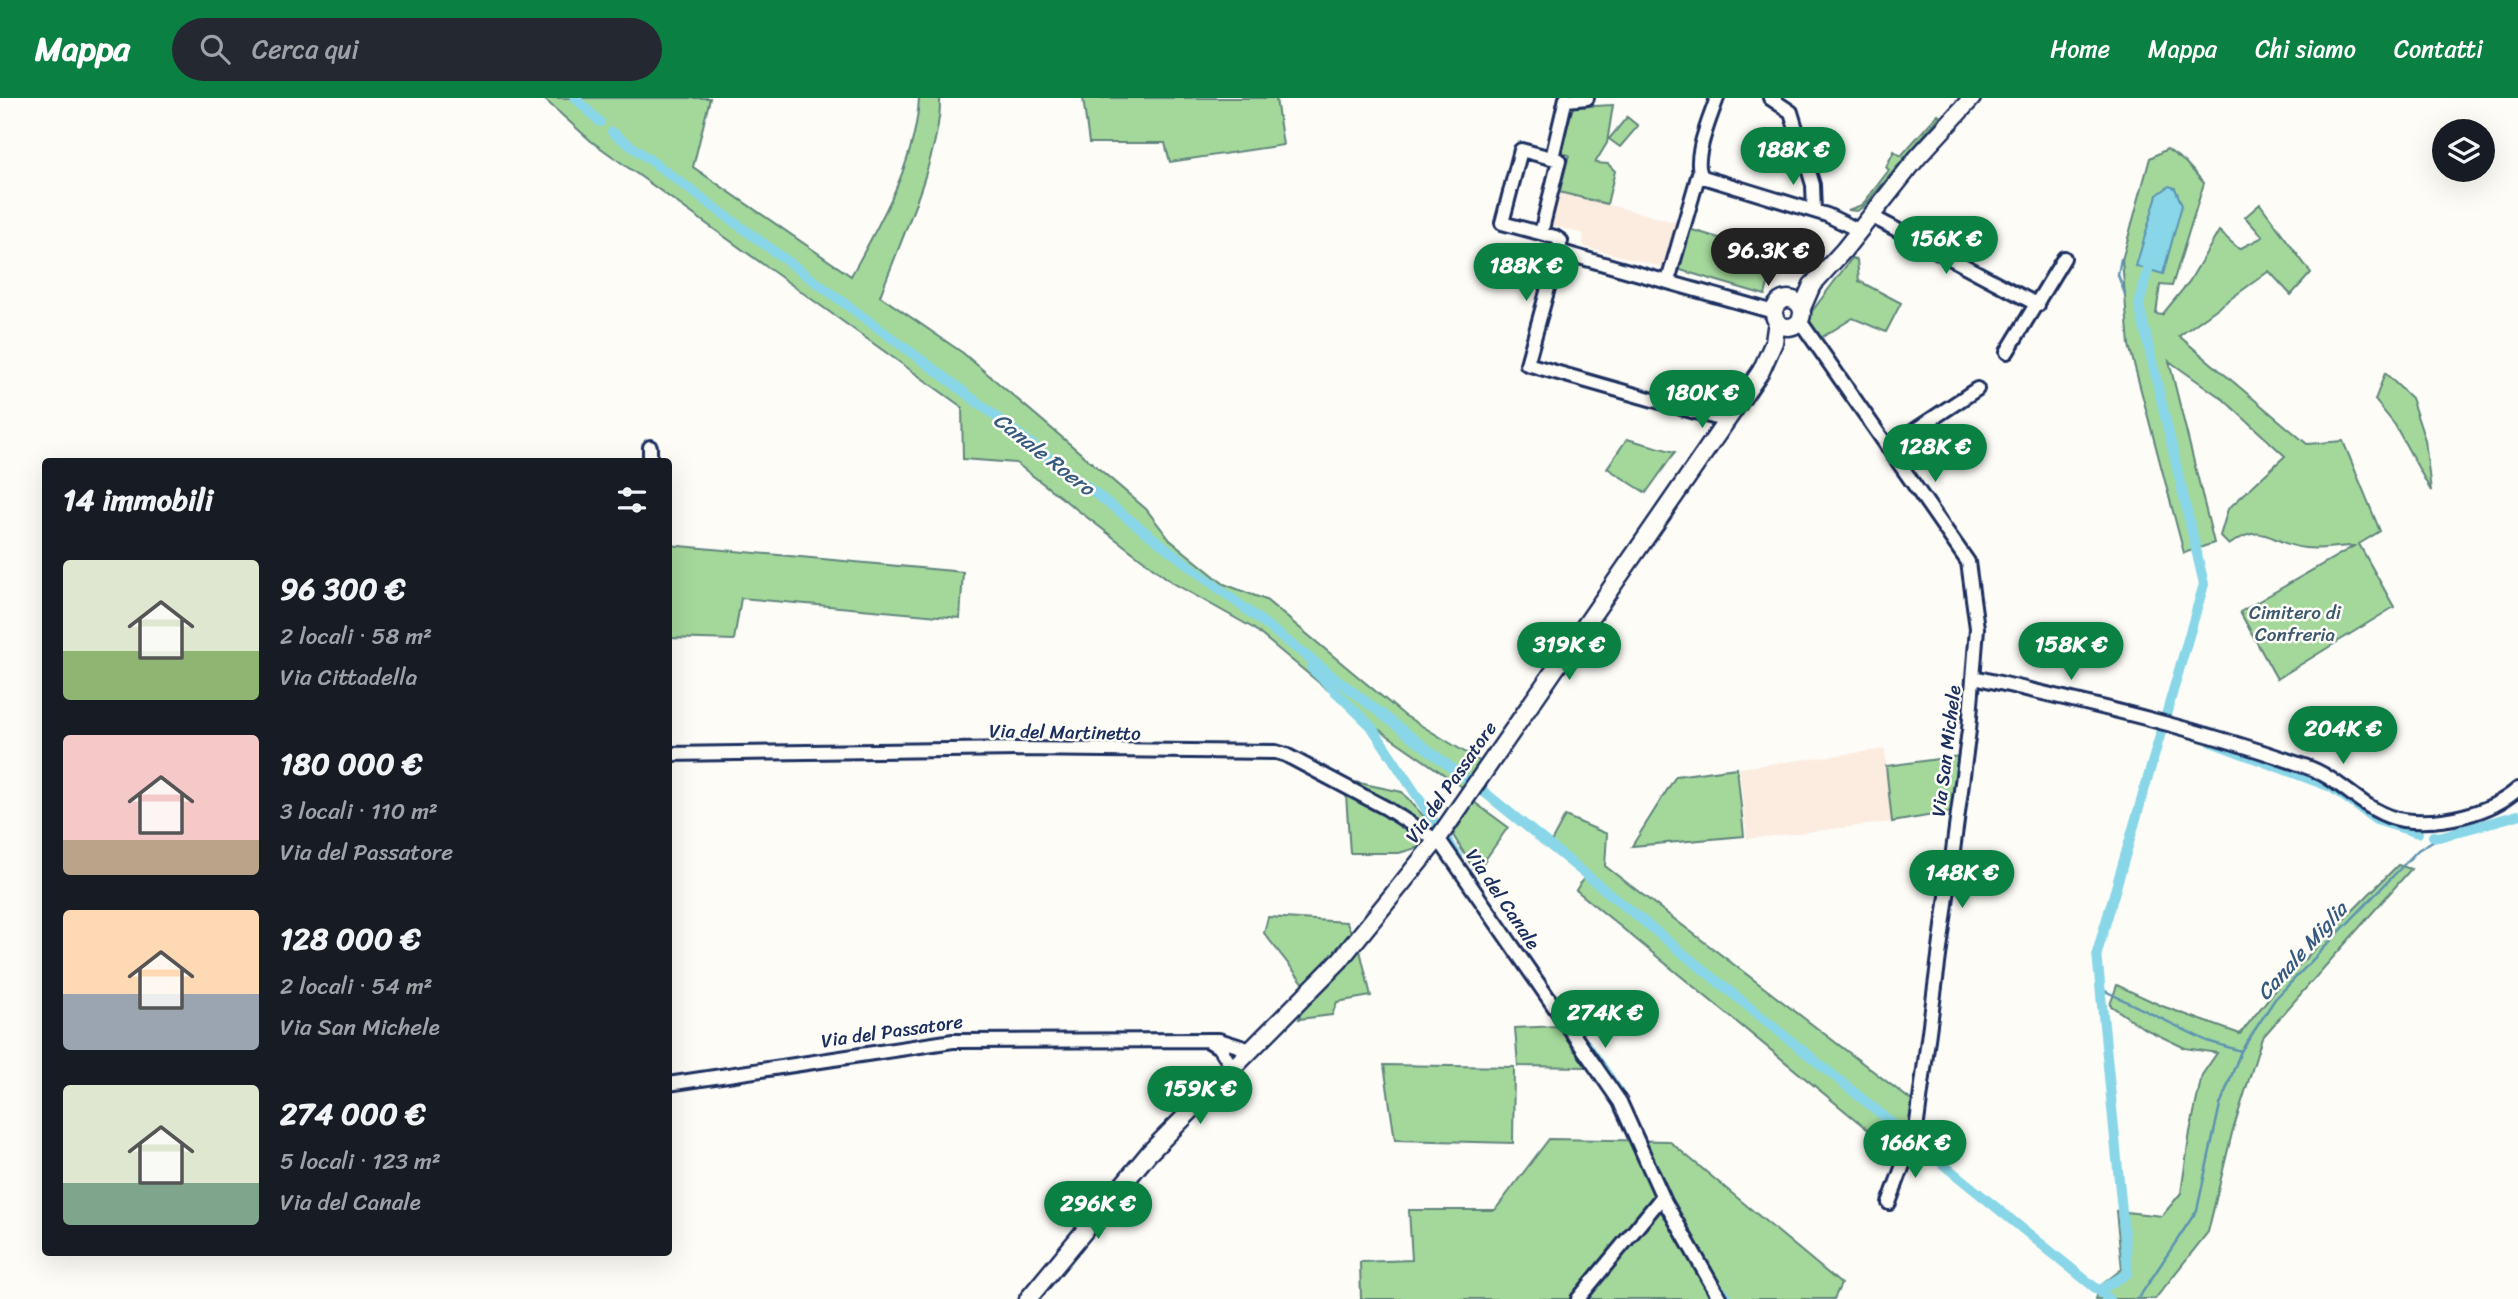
<!DOCTYPE html>
<html lang="it">
<meta charset="utf-8">
<style>
body{margin:0;font-family:Sriracha,sans-serif;background:#242831;color:#f1f3f6;height:100vh;display:flex;flex-direction:column;font-size:26px;white-space:nowrap}
*{box-sizing:border-box;margin:0}
p{font-size:23px;color:#9ea1a6}
.icon{flex:none;width:38px;height:38px;fill:none;stroke:currentColor;stroke-width:2;stroke-linecap:round;stroke-linejoin:round}
.map{position:relative;flex:1;overflow:hidden}
.side{position:absolute;left:42px;top:360px;width:630px;height:798px;display:flex;flex-direction:column;background:#171b24;border-radius:7px;box-shadow:0 7px 28px #0002}
.side>*{flex:none}
.buttons{position:absolute;left:2432px;top:21px;display:grid;gap:14px}
.buttons a{display:grid;place-items:center;width:63px;height:63px;border-radius:50%;background:#171b24;box-shadow:0 7px 28px #0002;font-size:35px}
.price{position:absolute;translate:-50% -60px;padding:0 16px;border-radius:24px;background:#0b8043;color:#fff;font-size:23px;line-height:46px;filter:drop-shadow(0 2px 4px #0008)}
.price::after{content:'';position:absolute;left:50%;top:42px;width:21px;height:16px;margin-left:-10px;background:inherit;clip-path:polygon(0 0,100% 0,50% 100%)}
.price.current{background:#222;color:#fff}
ul{padding:0;list-style:none}
li{display:flex;align-items:center;gap:21px;height:175px;padding:0 21px}
li span{display:grid;place-items:center;flex:none;width:196px;height:140px;border-radius:7px;color:#555}
li>.icon{margin-inline-start:auto}
span .icon{width:84px;height:84px;fill:#fffc;stroke-width:1}
li b{font-size:30px}
h2{display:flex;justify-content:space-between;align-items:center;height:84px;padding:0 21px;font-size:30px}
header{display:flex;align-items:center;gap:42px;box-sizing:border-box;height:98px;padding:0 35px;background:#0b8043;color:#fff}
header strong{font-size:33px}
nav{display:flex;gap:38px;margin-inline-start:auto;font-size:24px}
.search{width:490px;height:63px;background:#242831;display:flex;align-items:center;gap:18px;box-sizing:border-box;padding:0 24px;border-radius:38px;color:#9ea1a6;font-size:26px}
.map>svg:first-child{display:block}
.built{fill:#fbecdf}
.green{fill:#a4d89b;stroke:#60847c;stroke-width:2}
.water{fill:#88d6e7;stroke:#5c93b0;stroke-width:2}
.lines{fill:none;stroke-linecap:round;stroke-linejoin:round}
.stream{stroke:#5c93b0;stroke-width:2.5}
.canal{stroke:#88d6e7;stroke-width:10}
.minor-casing{stroke:#1b2f5e;stroke-width:18}
.tertiary-casing{stroke:#1b2f5e;stroke-width:21}
.minor{stroke:#fdfcf7;stroke-width:12}
.tertiary{stroke:#fdfcf7;stroke-width:16}
.labels{text-anchor:middle;dominant-baseline:central;stroke-width:5;stroke-linejoin:round;paint-order:stroke}
.park-label{font-size:19px;fill:#3d596d;stroke:#fdfcf7}
.street-label{font-size:19px;fill:#1b2f5e;stroke:#fdfcf7}
.water-label{font-size:21px;font-style:italic;fill:#365980;stroke:#fdfcf7}
</style>
<header>
<strong>Mappa</strong>
<div class="search"><svg class="icon" aria-label="search" viewBox="0 0 24 24"><circle cx="10" cy="10" r="6"/><path d="M15 15l6 6"/></svg>Cerca qui</div>
<nav><a>Home</a><a>Mappa</a><a>Chi siamo</a><a>Contatti</a></nav>
</header>
<div class="map">
<svg width="2518" height="1201" viewBox="0 0 2518 1201">
<rect width="100%" height="100%" fill="#fdfcf7"/>
<filter id="ink" filterUnits="userSpaceOnUse"><feTurbulence type="fractalNoise" baseFrequency=".0143" numOctaves="2"/><feDisplacementMap in="SourceGraphic" scale="14" xChannelSelector="R" yChannelSelector="G"/><feConvolveMatrix kernelMatrix="1 2 1 2 8 2 1 2 1" color-interpolation-filters="sRGB"/></filter>
<g filter="url(#ink)">
<path class="built" d="M1559 94 1679 125 1666 170 1586 149 1583 146 1584 136 1550 127Z
M1885 651 1892 724 1747 741 1739 670Z"/>
<path class="green" d="M543 0H710L693 69 851 178C881 123 916 64 919 0H940C942 52 899 147 880 198L963 255 1146 411 1170 442 1224 486 1266 502 1404 617 1486 667 1468 693 1358 617 1253 530 1173 485 1016 365 963 361 962 309 591 43Z
M1083 0H1280L1276 1 1283 47 1170 64 1165 45H1089Z
M1613 7 1607 45 1595 65 1608 66 1615 73 1607 106 1559 94 1569 57 1560 55 1573 9Z
M1938 16 1940 18 1864 108 1857 113 1848 112 1862 107 1889 72 1886 69 1894 53 1901 58Z
M1627 19 1638 28 1620 49 1609 41Z
M2167 51 2185 64 2204 85 2172 188 2160 187 2156 216 2162 217 2189 184 2219 133 2239 151 2263 139 2245 119 2260 106 2311 175 2291 197 2269 173 2179 238 2307 346 2343 343 2380 433 2359 446 2394 509 2277 581 2240 514 2354 448C2338 448 2321 452 2305 450 2271 447 2265 421 2229 447L2220 438 2228 411 2285 358 2224 302 2169 263 2214 445 2184 455 2129 247 2122 162 2150 60Z
M1689 131 1776 157 1765 197 1677 171Z
M1852 160 1857 162 1859 183 1901 205 1886 234 1853 220 1819 241 1807 220Z
M2385 275 2411 300 2425 342 2431 393 2395 327 2375 302Z
M1627 341 1675 354 1646 395 1607 370Z
M669 447 963 474 960 520 741 500 734 542 669 540Z
M1960 658 1951 714 1892 724 1886 668Z
M1737 670 1744 738 1632 748 1676 678Z
M1345 682 1402 694 1434 730 1420 749 1399 755H1350Z
M1474 704 1508 729 1476 775 1453 737Z
M1565 718 1607 736 1605 768 1916 1006 1914 1029 1901 1059 1576 792 1588 774 1550 746Z
M2398 767 2411 771 2262 940 2232 1035 2208 1134 2155 1201H2096L2100 1188 2122 1171 2116 1113 2162 1118 2181 1095 2190 1034 2202 977 2217 955 2185 950 2143 930 2110 907 2117 887 2162 908 2240 936 2280 886Z
M1268 819 1346 824 1359 848 1371 898 1337 904 1332 917 1299 921 1308 891 1264 835Z
M1558 928 1588 969 1518 968 1515 930Z
M1384 967 1514 969 1513 1045 1395 1042Z
M1549 1041 1669 1043 1841 1186 1834 1201H1361L1360 1164 1412 1162 1409 1112H1495Z"/>
<path class="water" d="M2169 88 2175 90 2182 107 2163 176 2136 168 2157 97Z"/>
<g class="lines">
<path class="stream" d="M2121 161 2118 177 2125 196
M2101 891 2207 943 2241 953
M2138 1201 2197 1112 2220 1007 2241 953 2275 901 2418 752 2439 739"/>
<path class="canal" d="M575 0 600 24
M612 34 942 277 1470 684
M1311 570 1371 628 1439 731
M2211 644 2331 689 2376 722 2418 735
M1483 693 2109 1201
M2433 738 2439 739 2518 717
M1447 742 1458 759
M1587 947 1619 994
M1721 1192 1729 1201
M2099 1193 2128 1175 2097 855 2204 486 2139 207 2148 172"/>
<defs>
<path id="minor" d="M1717 0C1711 18 1690 65 1703 79L1827 117 1860 133
M1770 0 1791 14 1813 87 1814 113
M1567 2 1587 0
M1552 60 1566 0
M1871 118 2038 207
M1541 135 1559 62 1521 52 1502 125 1555 139 1561 143 1527 266 1727 323
M1558 153 1774 214
M1668 183 1699 75
M1800 223 1968 464 1977 530 1969 632 1916 1032 1889 1105
M2007 254 2064 160
M650 349V364
M1888 350 1977 291
M1974 579C2086 605 2198 630 2307 669 2342 681 2365 716 2403 722 2440 727 2490 716 2518 691
M668 656 1019 651 1276 654 1286 657 1386 710 1442 746 1620 1004 1665 1104 1720 1201
M1207 942 1220 950 1232 969
M668 986 953 943 1219 942 1251 952
M1578 1201 1662 1099"/>
<path id="tertiary" d="M1774 215a14 14 0 1 1 28 0a14 14 0 1 1-28 0Z
M1802 210 1812 187 1844 152 1917 60 1972 0
M1028 1201 1149 1055 1340 862 1437 742 1761 273 1774 244 1777 223"/>
</defs>
<use href="#minor" class="minor-casing"/>
<use href="#tertiary" class="tertiary-casing"/>
<use href="#minor" class="minor"/>
<use href="#tertiary" class="tertiary"/>
</g>
</g>
<g class="labels">
<g class="park-label">
<text x="2295" y="514">Cimitero di<tspan x="2295" dy="22">Confreria</tspan></text>
</g>
<g class="street-label">
<text transform="translate(1065 634) rotate(1)">Via del Martinetto</text>
<text transform="translate(1946 653) rotate(-83)">Via San Michele</text>
<text transform="translate(1451 684) rotate(-55)">Via del Passatore</text>
<text transform="translate(1503 801) rotate(56)">Via del Canale</text>
<text transform="translate(892 933) rotate(-8)">Via del Passatore</text>
</g>
<g class="water-label">
<text transform="translate(1044 356) rotate(38)">Canale Roero</text>
<text transform="translate(2302 853) rotate(-48)">Canale Miglia</text>
</g>
</g>
</svg>
<div class="buttons">
<a><svg class="icon" aria-label="layers" viewBox="0 0 24 24"><path d="M12 4l9 5-9 5-9-5zM3 14l9 5 9-5"/></svg></a>
</div>
<b class="price" style="left:1793px;top:89px">188K €</b>
<b class="price" style="left:1946px;top:178px">156K €</b>
<b class="price current" style="left:1768px;top:190px">96.3K €</b>
<b class="price" style="left:1526px;top:205px">188K €</b>
<b class="price" style="left:1702px;top:332px">180K €</b>
<b class="price" style="left:1935px;top:386px">128K €</b>
<b class="price" style="left:1569px;top:584px">319K €</b>
<b class="price" style="left:2071px;top:584px">158K €</b>
<b class="price" style="left:2343px;top:668px">204K €</b>
<b class="price" style="left:1962px;top:812px">148K €</b>
<b class="price" style="left:1605px;top:952px">274K €</b>
<b class="price" style="left:1200px;top:1028px">159K €</b>
<b class="price" style="left:1915px;top:1082px">166K €</b>
<b class="price" style="left:1098px;top:1143px">296K €</b>
<section class="side">
<h2>14 immobili<svg class="icon" aria-label="filters" viewBox="0 0 24 24"><path d="M4 7h16M4 17h16"/><circle cx="9" cy="7" r="2"/><circle cx="15" cy="17" r="2"/></svg></h2>
<ul>
<li><span style="background:linear-gradient(#dfe7d0 65%,#8fb573 0)"><svg class="icon" aria-label="home" viewBox="0 0 24 24"><path d="M3 11l9-7 9 7M6 9v11h12V9"/></svg></span><div><b>96 300 €</b><p>2 locali · 58 m²</p><p>Via Cittadella</p></div></li>
<li><span style="background:linear-gradient(#f6c9c9 75%,#b9a48a 0)"><svg class="icon" aria-label="home" viewBox="0 0 24 24"><path d="M3 11l9-7 9 7M6 9v11h12V9"/></svg></span><div><b>180 000 €</b><p>3 locali · 110 m²</p><p>Via del Passatore</p></div></li>
<li><span style="background:linear-gradient(#ffd9b3 60%,#9aa5b1 0)"><svg class="icon" aria-label="home" viewBox="0 0 24 24"><path d="M3 11l9-7 9 7M6 9v11h12V9"/></svg></span><div><b>128 000 €</b><p>2 locali · 54 m²</p><p>Via San Michele</p></div></li>
<li><span style="background:linear-gradient(#dfe7d0 70%,#7fa58c 0)"><svg class="icon" aria-label="home" viewBox="0 0 24 24"><path d="M3 11l9-7 9 7M6 9v11h12V9"/></svg></span><div><b>274 000 €</b><p>5 locali · 123 m²</p><p>Via del Canale</p></div></li>
</ul>
</section>
</div>
